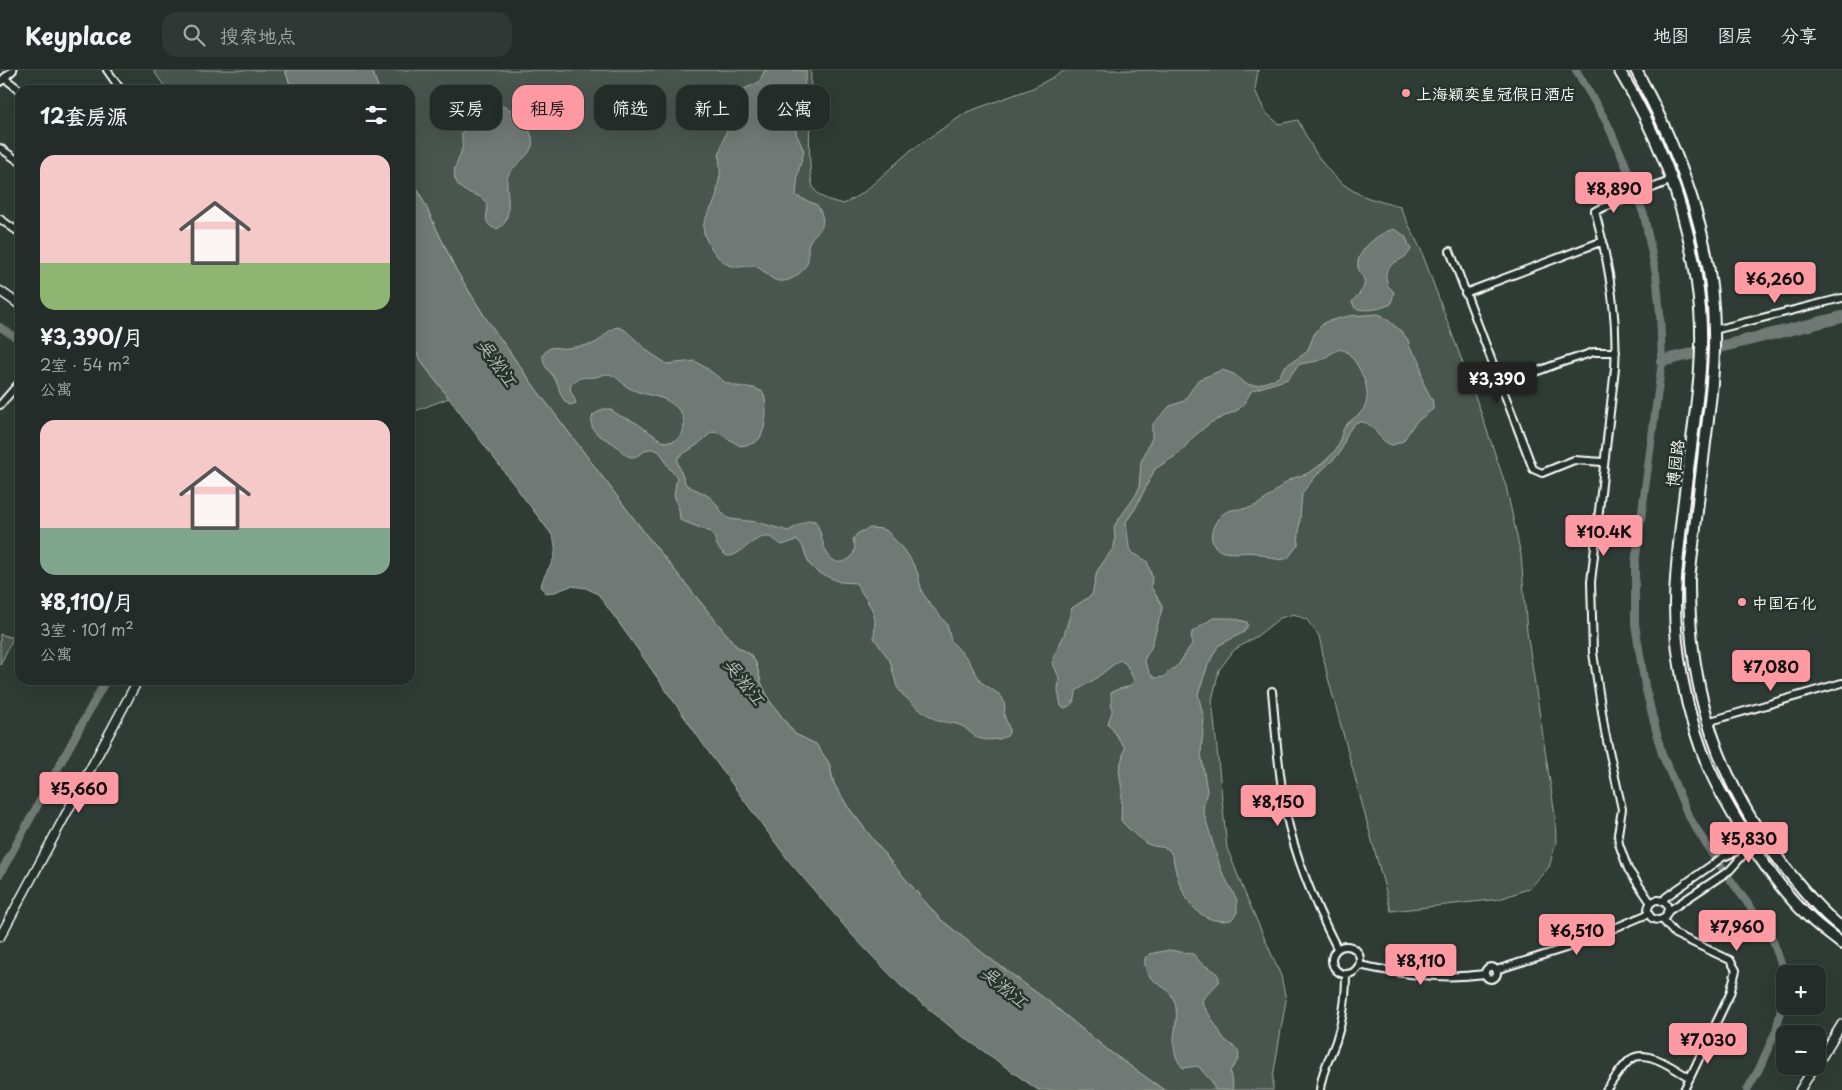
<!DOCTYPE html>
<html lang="zh">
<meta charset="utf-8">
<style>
body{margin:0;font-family:"Playpen Sans","LXGW WenKai TC",sans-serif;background:#2f3834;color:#f1f3f6;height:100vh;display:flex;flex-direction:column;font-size:19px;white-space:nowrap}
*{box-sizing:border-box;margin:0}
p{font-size:16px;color:#a3a7a8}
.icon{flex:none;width:28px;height:28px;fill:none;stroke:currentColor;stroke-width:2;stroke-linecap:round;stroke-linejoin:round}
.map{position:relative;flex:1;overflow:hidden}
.sheet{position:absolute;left:15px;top:15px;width:400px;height:600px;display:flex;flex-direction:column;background:#232c28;border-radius:15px;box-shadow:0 5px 20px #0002,0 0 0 1px #404845}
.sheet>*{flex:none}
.top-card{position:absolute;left:430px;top:15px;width:475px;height:45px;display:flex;gap:10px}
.controls{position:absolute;left:1776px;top:895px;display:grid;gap:10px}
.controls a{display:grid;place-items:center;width:50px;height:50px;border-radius:10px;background:#232c28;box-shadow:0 5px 20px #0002,0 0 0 1px #404845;font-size:25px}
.price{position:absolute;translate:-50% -42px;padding:0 11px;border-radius:5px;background:#ff9aa2;color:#111;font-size:16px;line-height:32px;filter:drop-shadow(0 1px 2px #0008)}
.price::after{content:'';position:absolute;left:50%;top:30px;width:15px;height:11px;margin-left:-8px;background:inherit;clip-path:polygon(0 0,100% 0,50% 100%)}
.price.active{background:#222;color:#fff}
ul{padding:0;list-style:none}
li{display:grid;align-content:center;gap:10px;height:265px;padding:0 25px}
li span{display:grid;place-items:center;height:155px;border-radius:15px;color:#555}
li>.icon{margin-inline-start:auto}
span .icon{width:90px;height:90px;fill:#fffc;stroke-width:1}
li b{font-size:21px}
h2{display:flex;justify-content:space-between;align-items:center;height:60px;padding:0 25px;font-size:21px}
.chip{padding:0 18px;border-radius:15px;background:#232c28;box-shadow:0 5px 20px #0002,0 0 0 1px #404845;font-size:18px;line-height:45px}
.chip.active{background:#ff9aa2;color:#111}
header{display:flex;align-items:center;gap:30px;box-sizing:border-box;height:70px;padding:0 25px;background:#232c28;border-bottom:1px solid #404845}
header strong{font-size:24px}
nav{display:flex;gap:28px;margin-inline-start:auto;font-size:18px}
.search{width:350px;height:45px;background:#2f3834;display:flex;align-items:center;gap:12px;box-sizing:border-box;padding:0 18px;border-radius:15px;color:#a3a7a8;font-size:19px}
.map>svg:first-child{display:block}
.green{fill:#4a544f;stroke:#a4aaa7}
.water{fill:#707975;stroke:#a9afac}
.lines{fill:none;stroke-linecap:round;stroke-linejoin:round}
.canal{stroke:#707975;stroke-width:8}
.river{stroke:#707975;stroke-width:12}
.minor-casing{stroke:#fff;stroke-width:10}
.tertiary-casing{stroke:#fff;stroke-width:11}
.primary-casing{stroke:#fff;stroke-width:14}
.minor{stroke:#26332d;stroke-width:6}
.tertiary{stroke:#26332d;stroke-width:8}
.primary{stroke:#26332d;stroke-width:10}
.poi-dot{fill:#ff9aa2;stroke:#26332d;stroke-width:2}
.labels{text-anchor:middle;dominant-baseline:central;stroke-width:5;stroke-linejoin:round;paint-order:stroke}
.poi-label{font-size:16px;fill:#fff;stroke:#26332d;text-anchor:start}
.street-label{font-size:16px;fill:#fff;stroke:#26332d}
.water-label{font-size:18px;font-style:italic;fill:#b8bcba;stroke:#26332d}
</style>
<header>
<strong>Keyplace</strong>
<div class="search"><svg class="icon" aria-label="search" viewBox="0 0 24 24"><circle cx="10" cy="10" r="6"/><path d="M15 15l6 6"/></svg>搜索地点</div>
<nav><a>地图</a><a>图层</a><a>分享</a></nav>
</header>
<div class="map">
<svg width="1842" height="1020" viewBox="0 0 1842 1020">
<rect width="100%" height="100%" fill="#2f3b35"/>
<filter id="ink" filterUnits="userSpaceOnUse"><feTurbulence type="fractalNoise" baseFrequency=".02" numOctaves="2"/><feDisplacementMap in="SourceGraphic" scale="10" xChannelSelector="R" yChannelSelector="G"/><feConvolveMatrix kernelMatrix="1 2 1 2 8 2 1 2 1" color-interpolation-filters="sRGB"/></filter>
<g filter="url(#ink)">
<path class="green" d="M153 0H285L292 20H167Z
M372 0H811C811 20 806 106 814 119 822 130 832 131 844 134L864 122 911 80 967 42 1033 18 1066 0H1258L1255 20 1265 42 1279 54 1298 50C1314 83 1331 113 1366 127 1377 131 1389 134 1400 137L1421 180 1479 337 1506 416 1521 485 1527 562 1555 745 1556 772 1549 797 1530 818 1500 829 1391 841 1327 604 1319 566 1307 550 1294 544 1280 548 1257 566 1234 580 1219 600 1212 630 1227 778 1244 821 1281 906 1286 930 1273 1007V1020H1164L1109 981 1048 931 988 887 940 849 890 791 848 737 834 714 829 693 816 675 795 664 769 630 761 612 756 593 750 584 736 576 647 466 536 319 485 247 456 200 410 103V20H379Z
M410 272 426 298 449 328 410 343Z
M0 564 13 568 0 595Z"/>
<path class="water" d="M285 0H372L379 20H292Z
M765 0H806V8L796 44V63L804 81 798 103 796 126 817 135C834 163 809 160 808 178 808 183 809 189 807 193 802 205 785 216 773 209 766 205 762 198 754 196 749 195 744 197 739 197 723 198 713 182 706 169 697 150 714 141 717 123 717 117 719 111 720 105 721 97 718 90 720 82 722 72 727 63 728 53 730 46 727 37 731 31 739 18 749 18 759 12Z
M502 36C511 38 517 45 523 52 551 84 509 90 507 110 506 124 515 153 496 159 478 152 493 141 484 130 477 122 463 126 456 111 451 101 458 92 461 82 464 75 461 70 462 63 463 52 492 38 502 36Z
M410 103 456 200 485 247 536 319 647 466 736 576 750 584 756 593 761 612 769 630 795 664 816 674 829 693 834 714 848 737 890 791 940 849 988 887 1048 931 1109 981 1164 1020H1038L958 963 902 917 853 866 789 791 710 684 634 574 598 524 586 518 571 516 555 522 545 523 541 516C546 495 562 490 552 465L426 298 410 272Z
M1394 159 1405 166 1411 179C1406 193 1384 190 1386 208 1387 210 1387 215 1388 216 1390 218 1392 220 1394 222L1391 234C1381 239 1366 242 1355 238L1352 232C1356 227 1362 222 1364 216 1366 209 1360 204 1358 197 1355 181 1380 162 1394 159Z
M1378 244 1383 246 1402 262 1408 270 1410 278 1420 291 1423 312 1433 332V339L1415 353 1403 371 1393 375C1377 373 1374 346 1355 353L1348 362 1340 383 1316 406 1302 423 1298 475 1288 488C1277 493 1267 485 1256 483 1241 480 1218 490 1212 470 1210 462 1214 455 1218 449 1228 436 1239 441 1252 437 1266 432 1277 418 1289 410 1296 406 1304 406 1310 402 1320 396 1332 386 1338 376 1341 369 1341 361 1346 355 1351 349 1359 346 1363 340 1373 324 1363 304 1354 290 1340 270 1335 284 1320 290 1313 293 1305 292 1298 295L1288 309 1253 320 1250 323 1245 332 1238 340 1210 353 1192 368 1180 383 1155 399 1135 439 1126 452 1129 477 1131 482 1147 491 1152 507 1151 517 1162 535V539L1151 578 1144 590 1150 604 1155 608 1164 607C1168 601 1174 599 1179 594 1180 592 1191 575 1192 574 1192 570 1191 566 1192 562L1213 548H1232L1247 552 1248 555 1244 562 1218 576 1208 595 1198 624 1204 649 1201 683 1207 721 1203 738 1205 747 1221 800 1237 830V843L1231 850C1200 856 1183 829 1176 802 1174 796 1174 788 1171 783 1167 775 1157 778 1150 775 1143 773 1129 759 1123 753L1121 750 1122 721 1119 700 1125 678 1108 653 1112 642 1111 623C1118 616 1130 621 1134 610L1126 594 1120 590 1117 592 1095 609 1076 621C1076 630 1073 636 1064 638L1061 636 1058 621 1059 607 1054 596 1053 588 1064 565 1072 538 1092 525 1097 501 1114 477 1115 470 1114 456 1136 425 1139 418 1141 392 1152 368V355L1170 336 1184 331 1198 310 1222 300 1234 304 1244 313 1250 315H1258L1275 309 1279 307 1284 297 1307 282 1315 262 1325 252 1349 246Z
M618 257 625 260 649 282 667 294 695 291 709 300 726 313 736 316 754 318 763 322C768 334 767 359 759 369 755 374 747 375 740 376L719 363 712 362 697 375 678 387V394L686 415C694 419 703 422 711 428 718 434 721 445 730 449L757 452 788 461 809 450 815 451C823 462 821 481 833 490 839 495 850 491 853 484 856 479 854 474 853 469L858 463 870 458 882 459 887 461 908 485 917 501 922 522 931 535 947 554 951 571 967 588 981 612 1000 625 1003 629 1005 637 1004 645 1009 658V663L1007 666 999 669 987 670 977 668 964 657 957 654 938 651 919 639 903 625 897 617 890 591 874 568 875 550 872 539 856 513 840 512 817 502 809 494 802 475 797 470 782 475C778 473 776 470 772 468 755 461 741 488 727 486 713 476 719 473 711 462L680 450 679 439 674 425 677 407C674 404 671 401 669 398 664 391 664 384 656 380 645 375 641 388 631 387 624 386 621 379 615 375 605 367 586 364 593 345L603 339H610L620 346 635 352 662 371C682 377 691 353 678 339 665 324 646 327 629 318 622 314 616 304 607 304 604 304 599 306 596 307 588 308 577 305 571 315 568 320 575 327 576 333L570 335C559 329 561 320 556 311 551 301 542 297 543 285 552 272 557 280 568 278 575 277 581 276 588 275 602 274 605 259 618 257Z
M1169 880 1193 884 1202 894 1215 901 1219 907V912L1203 929 1202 933 1224 969 1238 980 1239 986 1238 990 1230 1001 1233 1020H1215L1212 1012 1198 996 1183 998C1163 974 1183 955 1174 930 1167 912 1142 914 1145 888L1149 884Z"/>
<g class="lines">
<path class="canal" d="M1576 0 1606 51 1624 91 1644 145 1656 204 1660 243 1662 291 1635 494V554L1645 616 1662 684 1688 745 1712 784 1756 845 1773 871 1783 899 1782 935 1776 961 1759 999 1747 1020
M0 257 20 270
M0 804 106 610"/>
<path class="river" d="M1662 291 1842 247"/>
<defs>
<path id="minor" d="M107 0 121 20
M4 8 20 20
M0 12 13 0
M0 78 20 92
M0 149 20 163
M1450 181 1533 399 1542 403 1574 390 1603 392
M1465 223 1603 171
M1714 260 1842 228
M1501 315 1554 295 1594 282H1616
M0 335 20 312
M1272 621C1276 662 1278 703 1286 743 1296 791 1315 835 1337 878
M1707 652 1842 613
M1648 840a10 10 0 1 1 20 0a10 10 0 1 1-20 0Z
M1662 832 1666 827 1723 787 1748 777
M1651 833 1628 799 1619 774 1618 764 1622 739 1605 662 1593 583 1591 512 1615 298C1618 244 1609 193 1595 141L1672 110
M1667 842 1730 800 1752 775
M1662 849 1675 864 1730 890 1736 900 1730 924 1684 1020
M1332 890a14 14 0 1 1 28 0a14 14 0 1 1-28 0Z
M1359 895C1401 904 1442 910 1485 904
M1485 903a6 6 0 1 1 12 0a6 6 0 1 1-12 0Z
M1496 900 1569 877 1648 844
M1320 1020C1321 1003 1330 988 1336 971 1343 950 1346 927 1346 905
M1606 1020C1614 1010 1621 997 1631 989 1647 978 1676 1000 1690 1008"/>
<path id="tertiary" d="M0 221 20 235
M0 867 138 610
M1818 993 1842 954
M1800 1020 1815 996"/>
<path id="primary" d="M1619 0C1663 73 1693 154 1700 240 1704 286 1697 331 1691 377 1685 420 1679 465 1676 509 1671 571 1686 650 1713 707 1726 734 1742 760 1758 785 1773 807 1789 829 1809 847 1819 857 1831 865 1842 874
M1636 0C1679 80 1713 168 1714 260 1715 300 1709 341 1704 381 1699 424 1694 466 1689 509 1688 619 1718 714 1787 800 1804 821 1821 842 1842 858"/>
</defs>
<use href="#minor" class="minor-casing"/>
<use href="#tertiary" class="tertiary-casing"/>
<use href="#primary" class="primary-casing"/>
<use href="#minor" class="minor"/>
<use href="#tertiary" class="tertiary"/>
<use href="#primary" class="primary"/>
</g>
</g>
<g class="poi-dot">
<circle cx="1406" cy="23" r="5"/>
<circle cx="1742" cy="532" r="5"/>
</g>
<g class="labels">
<g class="poi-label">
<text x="1416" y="23">上海颖奕皇冠假日酒店</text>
<text x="1752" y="532">中国石化</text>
</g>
<g class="street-label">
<text transform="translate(1674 393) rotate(-83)">博园路</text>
</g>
<g class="water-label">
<text transform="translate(498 292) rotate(55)">吴淞江</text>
<text transform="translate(745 611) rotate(52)">吴淞江</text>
<text transform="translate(1005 916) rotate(40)">吴淞江</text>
</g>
</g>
</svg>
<div class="controls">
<a>+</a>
<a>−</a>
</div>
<b class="price" style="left:1614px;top:144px">¥8,890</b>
<b class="price" style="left:1775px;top:234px">¥6,260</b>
<b class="price active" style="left:1497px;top:334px">¥3,390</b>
<b class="price" style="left:1604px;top:487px">¥10.4K</b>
<b class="price" style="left:1771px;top:622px">¥7,080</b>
<b class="price" style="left:79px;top:744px">¥5,660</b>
<b class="price" style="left:1278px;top:757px">¥8,150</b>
<b class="price" style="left:1749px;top:794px">¥5,830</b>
<b class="price" style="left:1737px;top:882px">¥7,960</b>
<b class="price" style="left:1577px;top:886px">¥6,510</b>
<b class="price" style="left:1421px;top:916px">¥8,110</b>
<b class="price" style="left:1708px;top:995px">¥7,030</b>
<div class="top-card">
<a class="chip">买房</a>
<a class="chip active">租房</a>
<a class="chip">筛选</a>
<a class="chip">新上</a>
<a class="chip">公寓</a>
</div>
<section class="sheet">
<h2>12套房源<svg class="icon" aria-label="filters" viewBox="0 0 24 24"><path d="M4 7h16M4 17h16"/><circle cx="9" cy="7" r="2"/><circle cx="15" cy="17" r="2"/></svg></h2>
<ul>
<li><span style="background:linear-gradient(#f6c9c9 70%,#8fb573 0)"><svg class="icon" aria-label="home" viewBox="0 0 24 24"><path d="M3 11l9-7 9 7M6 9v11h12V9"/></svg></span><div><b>¥3,390/月</b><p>2室 · 54 m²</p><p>公寓</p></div></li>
<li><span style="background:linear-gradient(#f6c9c9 70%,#7fa58c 0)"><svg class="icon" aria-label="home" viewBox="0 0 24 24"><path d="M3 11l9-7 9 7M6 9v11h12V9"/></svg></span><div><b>¥8,110/月</b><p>3室 · 101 m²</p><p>公寓</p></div></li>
</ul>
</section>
</div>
